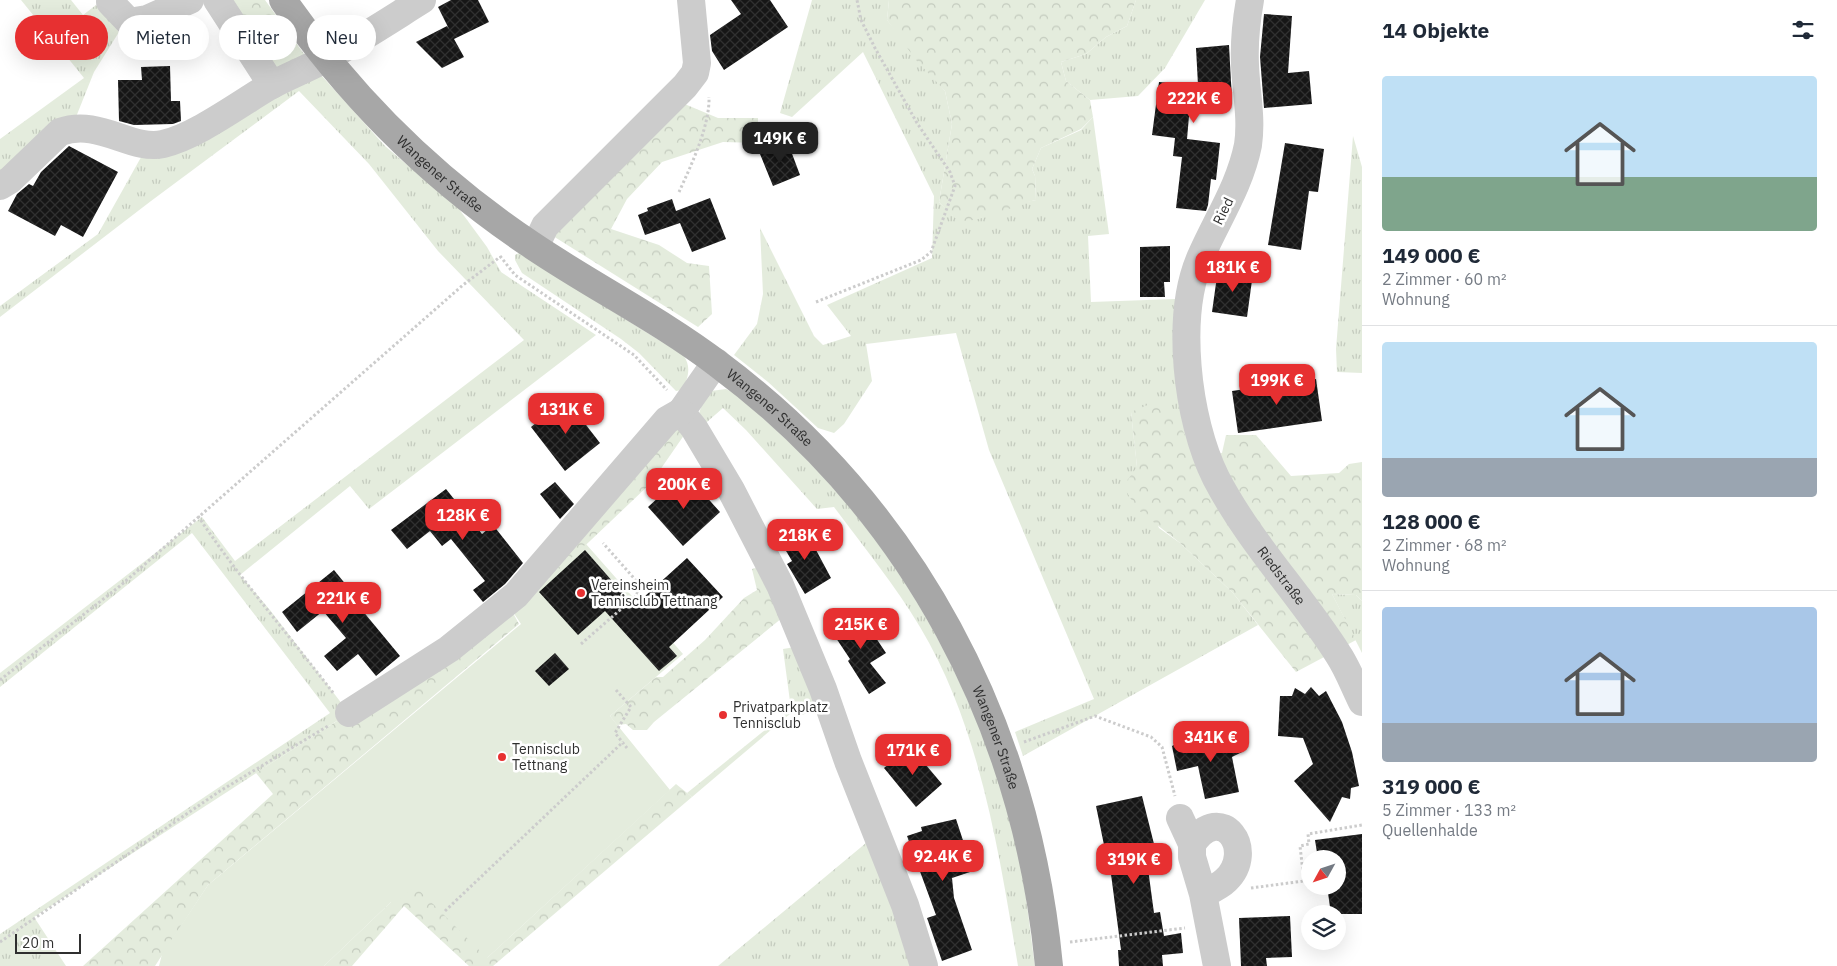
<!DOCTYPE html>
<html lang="de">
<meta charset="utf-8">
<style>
body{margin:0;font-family:"IBM Plex Sans",sans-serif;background:#f6f6f7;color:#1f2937;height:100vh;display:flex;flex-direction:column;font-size:19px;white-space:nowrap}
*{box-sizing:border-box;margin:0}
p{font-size:16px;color:#747a83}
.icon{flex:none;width:28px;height:28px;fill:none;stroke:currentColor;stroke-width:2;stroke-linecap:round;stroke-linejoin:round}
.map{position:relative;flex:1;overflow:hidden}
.side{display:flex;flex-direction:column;background:#fff;width:475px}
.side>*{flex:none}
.banner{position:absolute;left:15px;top:15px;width:475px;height:45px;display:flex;gap:10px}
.needle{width:32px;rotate:230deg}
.fabs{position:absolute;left:1301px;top:850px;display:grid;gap:10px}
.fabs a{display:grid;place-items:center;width:45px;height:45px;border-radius:50%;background:#fff;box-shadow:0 5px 20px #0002;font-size:25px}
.scale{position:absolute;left:15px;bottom:12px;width:66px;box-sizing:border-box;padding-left:5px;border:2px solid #2f2f2f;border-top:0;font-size:14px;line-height:18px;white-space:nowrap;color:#2f2f2f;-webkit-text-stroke:4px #fff;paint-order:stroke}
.price{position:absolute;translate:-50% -42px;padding:0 11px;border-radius:10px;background:#e73031;color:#fff;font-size:16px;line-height:32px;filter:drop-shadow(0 1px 2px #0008)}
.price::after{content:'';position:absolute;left:50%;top:30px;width:15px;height:11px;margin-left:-8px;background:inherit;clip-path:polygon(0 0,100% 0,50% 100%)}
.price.selected{background:#222;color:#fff}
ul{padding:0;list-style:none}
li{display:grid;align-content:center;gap:10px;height:265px;padding:0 20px}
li+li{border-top:1px solid #e0e1e3}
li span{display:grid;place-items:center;height:155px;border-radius:5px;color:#555}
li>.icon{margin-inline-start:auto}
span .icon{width:90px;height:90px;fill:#fffc;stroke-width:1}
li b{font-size:21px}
h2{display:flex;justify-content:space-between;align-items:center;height:60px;padding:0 20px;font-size:21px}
.pill{padding:0 18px;border-radius:22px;background:#fff;box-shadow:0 5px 20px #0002;font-size:18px;line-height:45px}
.pill.selected{background:#e73031;color:#fff}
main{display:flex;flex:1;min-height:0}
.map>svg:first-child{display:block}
.grass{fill:url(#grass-tufts)}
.forest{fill:url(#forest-crowns)}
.pitch{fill:#e4ecdd}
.building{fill:url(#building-cross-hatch)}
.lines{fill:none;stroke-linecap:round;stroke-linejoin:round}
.path{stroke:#ccc;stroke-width:3;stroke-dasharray:2.5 2.5;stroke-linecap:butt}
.minor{stroke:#ccc;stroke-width:28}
.major{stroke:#a7a7a7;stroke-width:28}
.poi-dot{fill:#e73031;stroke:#fff;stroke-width:2}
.labels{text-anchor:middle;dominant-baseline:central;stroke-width:5;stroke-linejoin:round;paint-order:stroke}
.street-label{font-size:14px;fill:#2f2f2f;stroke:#fff}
.poi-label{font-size:14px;fill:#2f2f2f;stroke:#fff;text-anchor:start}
</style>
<main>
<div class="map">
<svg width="1362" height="966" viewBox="0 0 1362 966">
<defs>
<pattern id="grass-tufts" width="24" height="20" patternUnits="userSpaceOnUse" patternTransform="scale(1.25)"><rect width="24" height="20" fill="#e4ecdd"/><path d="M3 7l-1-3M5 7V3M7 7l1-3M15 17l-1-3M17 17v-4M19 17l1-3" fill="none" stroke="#c4cbbe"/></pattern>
<pattern id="forest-crowns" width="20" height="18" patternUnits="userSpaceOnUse" patternTransform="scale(1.25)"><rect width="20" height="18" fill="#e4ecdd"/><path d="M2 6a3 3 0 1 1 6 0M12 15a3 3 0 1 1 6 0" fill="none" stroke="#c4cbbe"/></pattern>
<pattern id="building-cross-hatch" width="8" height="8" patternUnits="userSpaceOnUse" patternTransform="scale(1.25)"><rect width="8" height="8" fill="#161616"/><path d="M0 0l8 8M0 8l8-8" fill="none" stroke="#303030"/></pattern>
</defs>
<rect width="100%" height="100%" fill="#fff"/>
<path class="grass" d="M21 0H71L83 15 96 5 119 32 94 72 76 117 0 186V139L84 78Z
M812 0H889L887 20 945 91 952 124 939 202 953 216 1036 200 1035 176 1032 169 1041 148 1081 130 1093 117 1109 234 1088 236 1091 302 1175 299 1178 378 1197 456 1131 412 1137 467 1159 528 1180 543 1233 593 1258 625 1023 756 1015 732 1094 699 989 450 956 333 866 344 872 381 844 424 834 433 818 428 768 382 734 355 757 324 763 294 760 228 814 336 823 345 851 336 827 305 932 258 934 196 863 52 792 117 780 113Z
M1136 0H1205L1165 68 1138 96 1090 100 1066 81 1061 62 1086 54 1106 37 1127 26Z
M312 65 385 146 459 209 487 247 501 272 596 335 369 509 350 486 240 575 270 610 349 713 34 917 66 966H0V934L330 713 192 533 0 687V673L202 517 235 561 524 340 438 251 369 164 299 91 151 201 0 317V306L98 234 149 143Z
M1353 136 1362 167V373L1337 372 1336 349Z
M519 253 683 355C692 366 688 379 682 390L676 391 639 353 621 339 522 273 515 260V255Z
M726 389 734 393C760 415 786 438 809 462 905 560 972 685 1010 817 1024 865 1028 917 1035 966H1018C999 852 980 727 920 627 895 585 863 546 834 507L817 509 746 430 723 408 700 428C696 414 702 402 711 391Z
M1332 594 1356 595 1362 601V653Z
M795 647 816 707C808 713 801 718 791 713L692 797 687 793 791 709 783 649Z
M878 833 924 966H718Z"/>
<path class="forest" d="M217 0H265L312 65 272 85Z
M889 0H1136L1127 26 1106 37 1086 54 1061 62 1066 81 1090 100 1093 117 1081 129 1041 148 1032 169 1035 176 1036 200C1016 204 977 225 960 220 952 218 945 208 939 202L952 124 945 91 916 60 887 20Z
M675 100 718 118H758V143L723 142 662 162 627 199 611 229 659 245 687 263 709 266 712 314 698 327 553 236Z
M1150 404 1169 407 1197 456 1222 453 1226 435H1256L1291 476 1339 473 1349 464 1362 462V601L1356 595 1332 594 1356 640 1296 672 1233 593 1180 543 1137 509 1123 486 1137 467 1131 412Z
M667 420 689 428 651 483 550 579 540 567Z
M762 566 782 618 654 722 647 730H633L626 724 617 725 610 716 656 677H663L705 640 744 598 757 590 752 569Z
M507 602 519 624 208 885 155 966H83L273 794 256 773 449 649Z
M604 719 487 958 676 784 692 797 493 966H469L404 906 352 966H324L391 902Z"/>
<path class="pitch" d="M586 544 683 654 610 716 670 790 487 958 415 886 394 904 391 902 324 966H159L162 954 208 885 521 624 513 612Z"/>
<path class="building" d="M451 0H478L489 22 454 39 464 57 442 68 416 42 447 26 449 29 438 7Z
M731 0H770L788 27 724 70 712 51 710 35 741 14Z
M1264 14 1292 16 1288 73 1309 71 1312 104 1264 108 1260 57Z
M1229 45 1232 100 1190 105 1187 139 1220 143 1216 180 1211 179 1208 205 1206 211 1176 208 1182 157 1173 156 1175 138 1152 135 1159 82 1198 85 1196 48Z
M170 66 171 101H180L181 121 173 124 134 125 119 121 118 80H142L141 67Z
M788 143 800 175 773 186 760 154Z
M1285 143 1324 149 1318 192 1309 191 1301 250 1268 245Z
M69 146 118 172 83 237 61 225 55 236 8 211 17 194 29 184 33 186 41 172Z
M710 198 726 239 692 252 680 223 645 235 638 215 648 211 647 208 672 199 676 211Z
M1170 246V282H1164L1165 297H1140V247Z
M1218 269 1253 273 1247 317 1212 312Z
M1316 379 1322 421 1238 433 1232 391Z
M566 399 600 443 565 471 531 427Z
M685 473 720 512 683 546 648 507Z
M555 482 574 504 560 519 540 494Z
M446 489 482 534 493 525 523 563 505 584 483 602 473 590 485 581 451 539 442 546 430 531 407 549 391 530Z
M799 527 805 537 808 535 831 578 805 594 787 564 792 561 779 539Z
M585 550 634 606 687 558 723 597 669 647 677 656 659 671 605 611 578 635 539 592Z
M334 570 360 602 357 604 400 656 376 676 358 654 337 671 324 656 346 638 323 611 297 632 282 612Z
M858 611 886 653 870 663 886 683 869 694 848 661 850 659 830 629Z
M555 653 569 669 549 686 535 671Z
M1311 687 1319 696 1326 691 1342 722 1352 752 1359 786 1351 788 1350 799 1342 797 1330 822 1294 781 1313 764 1303 738 1278 736 1280 696H1292L1295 688 1305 694Z
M1195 734 1196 742 1239 734 1242 752 1232 757 1239 792 1205 799 1198 766 1177 771 1172 746Z
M910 746 942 784 916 807 884 768Z
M1142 796 1156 852 1146 854 1154 913 1160 912 1164 936 1181 933 1183 953 1162 955 1163 966H1119L1118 950H1121L1107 844 1104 845 1096 806Z
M956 819 973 871 952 878 954 898 972 950 942 961 927 918 936 915 907 836 922 831 921 827Z
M1362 834V914H1331L1327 886H1338V859H1318L1315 840Z
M1290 916 1292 957 1266 958 1267 966H1241L1239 918Z"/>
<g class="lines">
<path class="path" d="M679 192C691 166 710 125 709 97
M500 256 515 275 634 355 667 390
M816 302 921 260 931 252 955 186 950 172 917 123 875 48 861 20 857 0
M198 516C239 578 289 635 334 694
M581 644 636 596 640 585 603 543
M0 680 120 586 463 285 500 257
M616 690 631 707 615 733 627 748
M1024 742 1095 716 1151 737 1162 747 1175 796
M1251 888 1304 881 1300 846 1309 844 1308 834 1362 825
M445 911 623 742
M0 942 220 791 328 726
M1070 942 1185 928"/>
<g class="minor">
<path d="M217 0 272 85"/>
<path id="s1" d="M1250 0C1246 22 1244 43 1245 65 1246 92 1252 118 1248 145 1240 185 1218 218 1202 254 1174 314 1187 420 1216 478 1249 542 1300 594 1338 654 1348 669 1354 686 1362 702"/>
<path d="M110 2 129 22 147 19 190 0"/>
<path d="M0 186 10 180 60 132C99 118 131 151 163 144 197 136 239 104 270 86 288 76 307 69 325 59 358 41 390 20 422 0"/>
<path d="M535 247 545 226 685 86 695 73 697 63 691 0"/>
<path d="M716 362 681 412 694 428 731 490 780 585 823 689 848 761 905 905 924 966"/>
<path d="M349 713 449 649 516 595 667 420 681 412"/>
<path d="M1180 818 1192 844"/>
<path d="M1203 894C1211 890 1220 886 1226 880 1257 850 1221 800 1192 844V857L1203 894 1217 966"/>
</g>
<path class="major" id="s2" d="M283 0C351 99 434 180 533 246 594 287 660 320 718 364 914 510 1026 725 1049 966"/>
</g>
<g class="poi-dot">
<circle cx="581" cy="593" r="5"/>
<circle cx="723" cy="715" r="5"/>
<circle cx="502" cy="757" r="5"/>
</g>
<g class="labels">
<g class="street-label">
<text stroke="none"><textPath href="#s2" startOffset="235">Wangener Straße</textPath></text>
<text transform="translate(1223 211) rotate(-64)">Ried</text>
<text stroke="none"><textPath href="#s2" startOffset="640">Wangener Straße</textPath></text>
<text stroke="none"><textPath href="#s1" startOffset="612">Riedstraße</textPath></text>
<text stroke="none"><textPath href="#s2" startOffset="1045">Wangener Straße</textPath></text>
</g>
<g class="poi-label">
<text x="591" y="585">Vereinsheim<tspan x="591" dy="16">Tennisclub Tettnang</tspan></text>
<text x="733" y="707">Privatparkplatz<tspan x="733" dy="16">Tennisclub</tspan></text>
<text x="512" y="749">Tennisclub<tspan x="512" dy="16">Tettnang</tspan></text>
</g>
</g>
</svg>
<div class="fabs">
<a><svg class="needle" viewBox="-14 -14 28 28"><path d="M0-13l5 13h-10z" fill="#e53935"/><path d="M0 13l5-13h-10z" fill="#747a83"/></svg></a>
<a><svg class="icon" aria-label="layers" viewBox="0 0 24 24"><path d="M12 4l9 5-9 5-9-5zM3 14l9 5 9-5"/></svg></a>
</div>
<div class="scale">20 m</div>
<b class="price" style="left:1194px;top:124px">222K €</b>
<b class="price selected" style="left:780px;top:164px">149K €</b>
<b class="price" style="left:1233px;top:293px">181K €</b>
<b class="price" style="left:1277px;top:406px">199K €</b>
<b class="price" style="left:566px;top:435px">131K €</b>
<b class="price" style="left:684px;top:510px">200K €</b>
<b class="price" style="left:463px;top:541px">128K €</b>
<b class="price" style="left:805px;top:561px">218K €</b>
<b class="price" style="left:343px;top:624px">221K €</b>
<b class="price" style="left:861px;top:650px">215K €</b>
<b class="price" style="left:1211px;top:763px">341K €</b>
<b class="price" style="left:913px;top:776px">171K €</b>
<b class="price" style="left:943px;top:882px">92.4K €</b>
<b class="price" style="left:1134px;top:885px">319K €</b>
<div class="banner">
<a class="pill selected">Kaufen</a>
<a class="pill">Mieten</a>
<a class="pill">Filter</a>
<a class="pill">Neu</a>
</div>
</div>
<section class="side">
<h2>14 Objekte<svg class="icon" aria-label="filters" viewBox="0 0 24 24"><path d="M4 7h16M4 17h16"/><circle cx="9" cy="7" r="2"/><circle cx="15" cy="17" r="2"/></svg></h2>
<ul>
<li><span style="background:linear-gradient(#bfe0f5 65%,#7fa58c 0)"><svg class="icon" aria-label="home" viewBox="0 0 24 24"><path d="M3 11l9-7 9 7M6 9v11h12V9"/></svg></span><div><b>149 000 €</b><p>2 Zimmer · 60 m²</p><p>Wohnung</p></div></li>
<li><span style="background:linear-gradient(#bfe0f5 75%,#9aa5b1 0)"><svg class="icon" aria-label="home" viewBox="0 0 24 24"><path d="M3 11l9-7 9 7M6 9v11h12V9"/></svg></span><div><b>128 000 €</b><p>2 Zimmer · 68 m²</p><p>Wohnung</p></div></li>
<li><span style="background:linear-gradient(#a9c7e8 75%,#9aa5b1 0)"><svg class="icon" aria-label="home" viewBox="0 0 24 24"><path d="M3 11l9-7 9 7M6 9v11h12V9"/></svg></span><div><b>319 000 €</b><p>5 Zimmer · 133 m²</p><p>Quellenhalde</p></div></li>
</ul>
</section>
</main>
